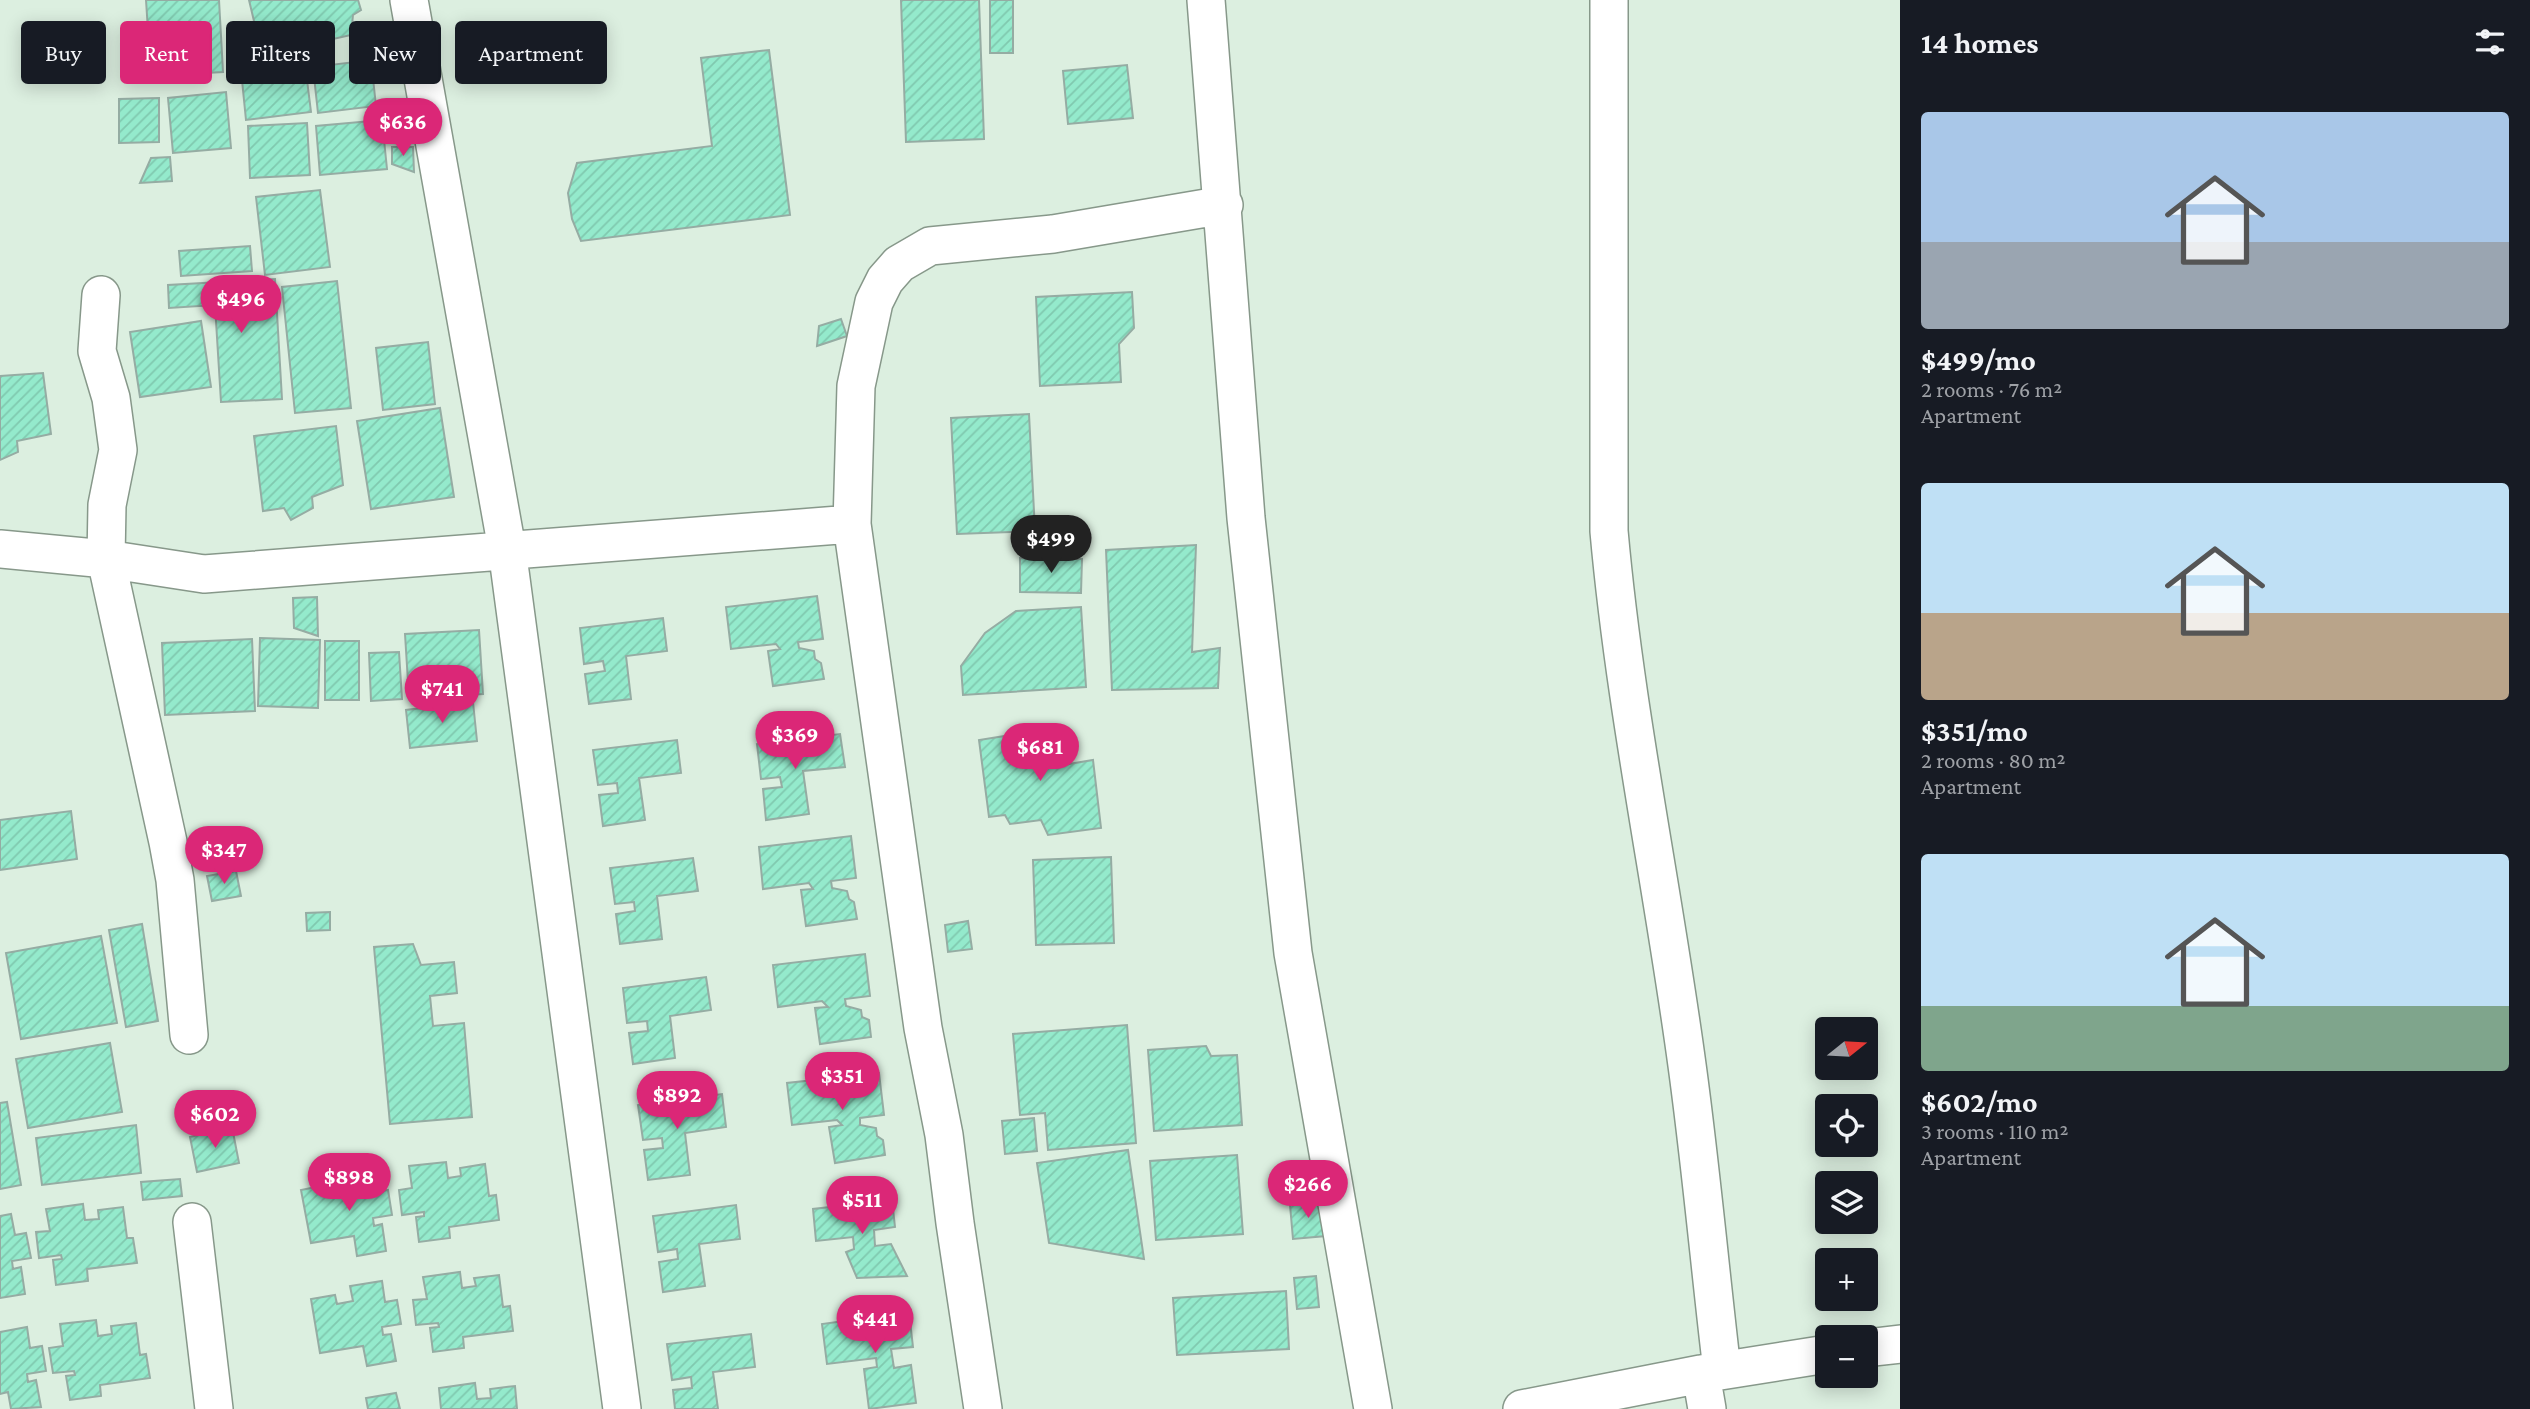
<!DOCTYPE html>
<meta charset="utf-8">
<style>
body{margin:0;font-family:"Crimson Pro",serif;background:#242831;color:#f1f3f6;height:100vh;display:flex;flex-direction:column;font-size:26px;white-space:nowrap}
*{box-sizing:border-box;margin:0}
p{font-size:23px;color:#9ea1a6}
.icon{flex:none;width:38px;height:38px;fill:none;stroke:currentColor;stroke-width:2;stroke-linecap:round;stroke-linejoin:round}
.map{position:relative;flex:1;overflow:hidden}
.details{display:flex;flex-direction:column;background:#171b24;width:630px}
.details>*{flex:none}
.guide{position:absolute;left:21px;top:21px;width:665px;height:63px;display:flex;gap:14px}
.needle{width:46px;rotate:72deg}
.buttons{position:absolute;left:1815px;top:1017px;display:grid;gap:14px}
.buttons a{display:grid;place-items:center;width:63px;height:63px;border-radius:7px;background:#171b24;box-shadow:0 4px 18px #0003;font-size:35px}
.price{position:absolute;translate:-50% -60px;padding:0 16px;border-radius:24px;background:#db2777;color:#fff;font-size:23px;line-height:46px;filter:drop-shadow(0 2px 4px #0008)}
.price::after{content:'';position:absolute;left:50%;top:42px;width:21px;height:16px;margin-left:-10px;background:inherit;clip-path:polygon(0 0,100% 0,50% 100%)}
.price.on{background:#222;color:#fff}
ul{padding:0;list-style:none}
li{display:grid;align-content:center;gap:14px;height:371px;padding:0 21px}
li span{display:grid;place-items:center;height:217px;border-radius:7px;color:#555}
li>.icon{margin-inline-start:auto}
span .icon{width:126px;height:126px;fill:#fffc;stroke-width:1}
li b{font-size:30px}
h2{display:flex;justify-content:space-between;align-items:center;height:84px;padding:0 21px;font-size:30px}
.chip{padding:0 24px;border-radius:7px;background:#171b24;box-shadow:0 4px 18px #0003;font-size:24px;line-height:63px}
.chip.on{background:#db2777;color:#fff}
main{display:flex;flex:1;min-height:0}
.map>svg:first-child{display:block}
.building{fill:url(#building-hatch);stroke:#95aca3;stroke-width:2}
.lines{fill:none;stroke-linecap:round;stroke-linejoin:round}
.minor-casing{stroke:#87988a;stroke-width:40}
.minor{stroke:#fff;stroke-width:37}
</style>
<main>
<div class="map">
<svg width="1900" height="1409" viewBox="0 0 1900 1409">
<defs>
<pattern id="building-hatch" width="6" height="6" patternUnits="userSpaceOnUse" patternTransform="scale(1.75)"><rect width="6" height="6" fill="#94eacc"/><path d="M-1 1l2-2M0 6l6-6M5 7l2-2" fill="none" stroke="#80c9af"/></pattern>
</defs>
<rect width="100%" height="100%" fill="#dcefe0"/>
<path class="building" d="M146 0H219L223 72 151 76Z
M249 0H358L361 10 353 15 351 35 262 55Z
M901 0H979L984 139 906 142Z
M990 0H1013V53H990Z
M390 25 393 43 356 49 360 29Z
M399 50 406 69 391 81 381 56Z
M769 50 790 215 581 241 572 219 568 193 577 163 712 146 701 58Z
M371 60 376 106 318 113 313 67Z
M1127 65 1133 118 1068 124 1063 71Z
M306 72 311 112 246 120 242 80Z
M226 92 231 148 173 153 168 98Z
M159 98V142L119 143V99Z
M382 120 387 169 320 175 316 126Z
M307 123 310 175 250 178 248 126Z
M392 147H413L414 172 392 164Z
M170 157 172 181 140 183 151 158Z
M320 190 330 267 265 275 256 197Z
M250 246 252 271 181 276 179 251Z
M275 279 282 399 221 402 215 305 169 308 168 285Z
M337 281 351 408 295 413 282 287Z
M1132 292 1134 328 1119 344 1121 382 1040 386 1036 297Z
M841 319 847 336 817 346 819 326Z
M201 321 211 387 140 397 130 332Z
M428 342 435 404 383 410 376 348Z
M43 373 51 434 17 441 18 452 0 460V376Z
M440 408 454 497 371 509 357 421Z
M1029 414 1035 531 957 534 951 418Z
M336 426 343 485 312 497 313 508 291 520 284 508 263 511 254 436Z
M1196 545 1192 652 1220 648 1218 688 1112 690 1106 550Z
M1020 558 1082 559 1081 593 1020 592Z
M817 596 823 639 798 642 799 648 814 651 815 659 821 663 824 679 773 686 768 651 780 649 776 644 731 649 726 607Z
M317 597 318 636 294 628 293 598Z
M1081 607 1086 687 963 695 961 666 985 633 1016 611Z
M663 618 667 651 626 656 631 699 589 704 585 674 605 671 603 661 584 664 580 628Z
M479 630 483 694 409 698 405 634Z
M260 638 320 640 318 708 258 706Z
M252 639 255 711 165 715 162 643Z
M325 641H359V700H325Z
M399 652 402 699 371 701 369 653Z
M473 702 477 741 410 748 406 710Z
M1052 726 1054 738 1065 736 1069 764 1093 760 1101 828 1048 835 1041 820 1010 824 1005 815 989 817 979 740 1011 735 1012 745 1026 743 1024 730Z
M840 734 845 767 803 771 809 814 766 820 763 789 782 787 780 777 761 779 757 744Z
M677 740 681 773 639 778 645 820 603 826 599 795 618 793 617 783 598 785 593 750Z
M71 811 77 859 0 870V820Z
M851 836 856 878 831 881 832 888 847 891 849 899 854 902 857 919 806 926 801 890 813 889 809 883 763 889 759 847Z
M1111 857 1114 943 1036 945 1033 860Z
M693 858 698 891 657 896 662 939 620 944 616 914 635 911 634 902 615 904 610 868Z
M236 871 241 896 212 901 207 876Z
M330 912V930L307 931 306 913Z
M968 921 972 949 948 952 945 925Z
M142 924 158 1021 126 1027 109 930Z
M101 936 117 1023 21 1039 6 953Z
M413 944 421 965 454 962 457 993 430 996 433 1026 464 1023 472 1117 390 1124 374 947Z
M865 954 870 996 845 999 846 1006 861 1010 862 1017 869 1020 871 1037 820 1044 815 1008 828 1007 822 1001 778 1007 773 965Z
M706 977 711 1010 670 1016 675 1058 633 1064 629 1033 648 1031 647 1021 627 1023 623 988Z
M1127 1025 1136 1143 1048 1150 1045 1113 1020 1115 1013 1034Z
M110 1043 122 1112 28 1128 16 1059Z
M1206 1046 1211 1056 1237 1055 1242 1125 1154 1131 1148 1050Z
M879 1073 884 1115 860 1118V1125L876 1128 877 1136 883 1140 885 1155 835 1163 829 1127 842 1125 837 1120 792 1125 787 1083Z
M722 1094 726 1127 685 1133 690 1175 648 1180 644 1150 663 1148 662 1138 643 1140 638 1105Z
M7 1102 21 1185 0 1189V1103Z
M1034 1118 1037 1151 1005 1154 1002 1121Z
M136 1125 141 1173 42 1185 36 1138Z
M232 1127 239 1163 197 1172 190 1137Z
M1128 1150 1144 1259 1049 1243 1037 1163Z
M1237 1155 1243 1234 1156 1240 1150 1161Z
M446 1162 448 1178 461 1176 460 1168 485 1164 489 1196 496 1195 499 1220 449 1227 450 1238 419 1242 416 1217 424 1216V1212L402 1215 399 1190 412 1188 409 1166Z
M373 1171 376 1192 388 1190 392 1215 373 1218 374 1226 382 1224 386 1251 357 1256 354 1236 311 1243 301 1190 326 1185 327 1194 344 1192 341 1176Z
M180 1179 182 1196 143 1200 141 1182Z
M892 1200 895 1227 874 1230 875 1246 891 1244 907 1276 857 1278 846 1252 854 1249 853 1237 816 1241 813 1209Z
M1323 1202 1326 1236 1293 1239 1290 1205Z
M83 1204 85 1220 99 1219 98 1210 123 1207 127 1238H133L137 1263 87 1269 88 1281 56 1285 53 1260 62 1259 61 1255 39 1258 36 1232 50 1231 46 1209Z
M736 1205 740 1239 699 1244 705 1286 663 1292 659 1262 678 1259 677 1249 658 1252 653 1216Z
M11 1214 15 1235 26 1233 31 1258 12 1261 13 1269 21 1267 25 1294 0 1298V1216Z
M460 1272 462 1288 476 1286 474 1278 499 1275 503 1307 510 1306 513 1331 463 1337 464 1348 433 1352 430 1328 439 1327 438 1323 416 1325 413 1300 427 1299 423 1277Z
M1316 1276 1319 1307 1297 1309 1294 1278Z
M382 1281 385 1302 397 1300 401 1324 382 1327 383 1335 391 1334 396 1361 367 1366 363 1346 320 1353 311 1299 335 1295 337 1304 353 1301 350 1286Z
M1286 1291 1289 1349 1177 1355 1173 1298Z
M909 1312 913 1347 891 1349 894 1368 911 1365 916 1403 869 1409 864 1369 877 1367 876 1358 827 1364 822 1324Z
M96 1320 98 1336 112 1334 111 1326 136 1323 140 1355 146 1354 150 1378 100 1385 101 1396 70 1400 66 1376 75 1375 74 1371 53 1373 49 1348 63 1346 60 1324Z
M27 1327 30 1348 42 1346 46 1371 27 1374 28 1382 36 1380 41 1407 11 1409 8 1392 0 1394V1332Z
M751 1334 755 1367 713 1372 718 1409H675L673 1390 692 1388 691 1377 672 1380 667 1344Z
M475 1383 477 1399 491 1398 490 1389 515 1386 517 1409H441L439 1388Z
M396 1393 400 1409H368L366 1398Z"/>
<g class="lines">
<defs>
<path id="minor" d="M409 0 507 549 622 1409
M1206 0 1246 518 1293 953 1373 1409
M1609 0V531C1625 710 1663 887 1687 1065 1701 1167 1710 1269 1722 1370
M101 295 97 351 111 398 118 450 107 505 106 559 168 842 175 880 189 1035
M0 549 106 559 204 574 852 524
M192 1222 214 1409
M1866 1348 1900 1344
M1701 1374 1707 1409
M983 1409 955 1223 944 1135 923 1028 852 524 856 386 874 302 885 280 899 264 930 246 1053 234 1224 205
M1522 1409 1701 1374 1827 1354"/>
</defs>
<use href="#minor" class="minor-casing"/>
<use href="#minor" class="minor"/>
</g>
</svg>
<div class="buttons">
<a><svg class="needle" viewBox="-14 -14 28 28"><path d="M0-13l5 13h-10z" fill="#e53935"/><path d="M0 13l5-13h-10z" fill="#9ea1a6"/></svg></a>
<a><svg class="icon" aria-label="locate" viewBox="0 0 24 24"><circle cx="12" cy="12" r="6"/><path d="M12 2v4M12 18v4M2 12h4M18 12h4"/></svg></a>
<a><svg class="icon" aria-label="layers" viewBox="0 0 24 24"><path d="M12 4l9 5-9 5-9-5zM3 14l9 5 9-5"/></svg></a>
<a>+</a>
<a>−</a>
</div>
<b class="price" style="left:403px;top:158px">$636</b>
<b class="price" style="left:241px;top:335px">$496</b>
<b class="price on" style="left:1051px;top:575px">$499</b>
<b class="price" style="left:442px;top:725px">$741</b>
<b class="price" style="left:795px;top:771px">$369</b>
<b class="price" style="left:1040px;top:783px">$681</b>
<b class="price" style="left:224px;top:886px">$347</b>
<b class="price" style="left:842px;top:1112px">$351</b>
<b class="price" style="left:677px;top:1131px">$892</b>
<b class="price" style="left:215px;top:1150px">$602</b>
<b class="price" style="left:349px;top:1213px">$898</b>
<b class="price" style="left:1308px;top:1220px">$266</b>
<b class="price" style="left:862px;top:1236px">$511</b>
<b class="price" style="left:875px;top:1355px">$441</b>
<div class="guide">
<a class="chip">Buy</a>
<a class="chip on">Rent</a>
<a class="chip">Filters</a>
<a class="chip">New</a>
<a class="chip">Apartment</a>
</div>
</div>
<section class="details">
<h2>14 homes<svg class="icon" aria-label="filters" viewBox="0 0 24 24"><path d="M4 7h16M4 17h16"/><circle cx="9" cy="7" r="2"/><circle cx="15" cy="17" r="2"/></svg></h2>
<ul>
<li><span style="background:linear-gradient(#a9c7e8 60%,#9aa5b1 0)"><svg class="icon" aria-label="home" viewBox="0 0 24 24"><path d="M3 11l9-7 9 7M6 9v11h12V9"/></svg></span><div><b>$499/mo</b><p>2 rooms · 76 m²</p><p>Apartment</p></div></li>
<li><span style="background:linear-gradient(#bfe0f5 60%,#b9a48a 0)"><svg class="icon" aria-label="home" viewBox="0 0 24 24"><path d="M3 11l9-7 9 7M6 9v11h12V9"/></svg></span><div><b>$351/mo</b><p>2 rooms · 80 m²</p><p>Apartment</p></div></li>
<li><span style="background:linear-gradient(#bfe0f5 70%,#7fa58c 0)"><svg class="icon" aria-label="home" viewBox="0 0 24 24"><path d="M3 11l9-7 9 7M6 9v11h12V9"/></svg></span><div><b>$602/mo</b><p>3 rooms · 110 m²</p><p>Apartment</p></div></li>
</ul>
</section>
</main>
